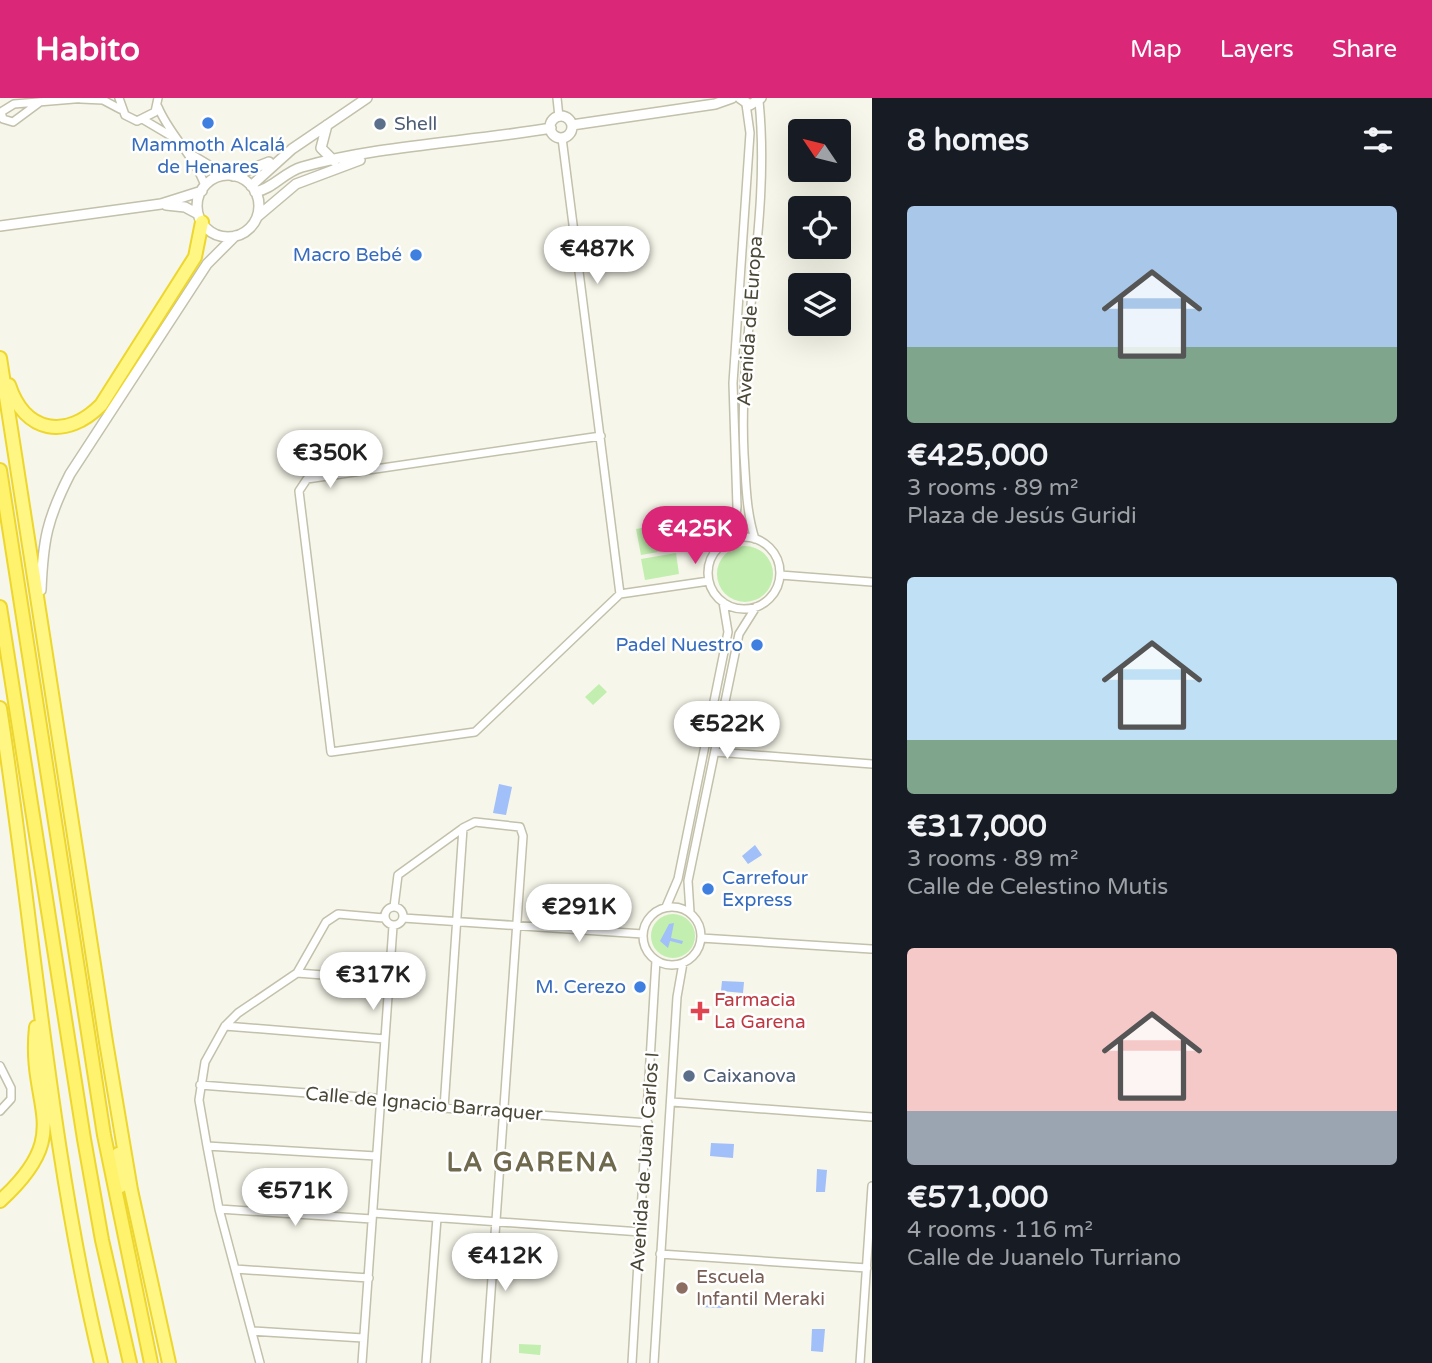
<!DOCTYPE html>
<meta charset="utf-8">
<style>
body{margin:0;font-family:"Varela Round",sans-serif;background:#20242c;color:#f1f3f6;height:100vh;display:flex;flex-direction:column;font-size:26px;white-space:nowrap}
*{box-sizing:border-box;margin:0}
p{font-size:23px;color:#9ea1a6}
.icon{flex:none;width:38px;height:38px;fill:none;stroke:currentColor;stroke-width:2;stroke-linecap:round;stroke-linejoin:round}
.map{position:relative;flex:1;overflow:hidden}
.panel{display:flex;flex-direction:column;background:#171b24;width:560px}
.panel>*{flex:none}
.needle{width:46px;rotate:305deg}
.tools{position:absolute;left:788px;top:21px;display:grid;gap:14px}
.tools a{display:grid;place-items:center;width:63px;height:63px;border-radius:7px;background:#171b24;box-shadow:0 7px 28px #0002;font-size:35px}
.price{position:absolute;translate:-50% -60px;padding:0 16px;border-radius:24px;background:#fff;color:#222;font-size:23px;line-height:46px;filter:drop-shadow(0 2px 4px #0008)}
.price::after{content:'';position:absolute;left:50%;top:42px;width:21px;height:16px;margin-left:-10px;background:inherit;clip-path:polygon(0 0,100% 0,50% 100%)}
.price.selected{background:#db2777;color:#fff}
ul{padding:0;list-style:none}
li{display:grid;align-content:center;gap:14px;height:371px;padding:0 35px}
li span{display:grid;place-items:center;height:217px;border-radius:7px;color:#555}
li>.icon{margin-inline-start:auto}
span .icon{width:126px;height:126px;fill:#fffc;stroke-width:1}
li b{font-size:30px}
h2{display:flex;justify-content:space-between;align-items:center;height:84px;padding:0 35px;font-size:30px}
header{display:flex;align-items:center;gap:42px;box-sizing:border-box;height:98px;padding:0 35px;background:#db2777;color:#fff}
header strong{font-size:33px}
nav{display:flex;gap:38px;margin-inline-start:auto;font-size:24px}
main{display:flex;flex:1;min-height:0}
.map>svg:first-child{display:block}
.green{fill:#c2eeaf}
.water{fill:#a1bff8}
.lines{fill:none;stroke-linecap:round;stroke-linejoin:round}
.minor-casing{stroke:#c3c1ab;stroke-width:10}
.tertiary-casing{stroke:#c3c1ab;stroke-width:12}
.trunk-casing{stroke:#edd62d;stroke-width:16}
.motorway-casing{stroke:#edd62d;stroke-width:16}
.minor{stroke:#fff;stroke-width:7}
.tertiary{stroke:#fff;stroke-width:9}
.trunk{stroke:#fff683;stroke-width:12}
.motorway{stroke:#fff26c;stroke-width:12}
.shop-dot{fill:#3f7fe0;stroke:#fff;stroke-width:2.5}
.service-dot{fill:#5c6f8a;stroke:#fff;stroke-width:2.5}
.health-dot{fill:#e0444e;stroke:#fff;stroke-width:2.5}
.education-dot{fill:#8d6e63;stroke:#fff;stroke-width:2.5}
.labels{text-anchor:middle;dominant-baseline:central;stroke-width:5;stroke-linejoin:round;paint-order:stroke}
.service-label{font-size:19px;fill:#4e5e75;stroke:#fff;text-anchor:start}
.shop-label{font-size:19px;fill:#366cbe;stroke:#fff;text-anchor:end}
.street-label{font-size:19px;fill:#4b4837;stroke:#fff}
.health-label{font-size:19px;fill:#be3a42;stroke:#fff;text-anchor:start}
.education-label{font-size:19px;fill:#785e54;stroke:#fff;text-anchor:start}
.district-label{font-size:26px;font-weight:bold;letter-spacing:2px;fill:#6f6a4d;stroke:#fff}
</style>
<header>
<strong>Habito</strong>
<nav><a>Map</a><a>Layers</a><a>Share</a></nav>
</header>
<main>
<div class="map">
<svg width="872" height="1265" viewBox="0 0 872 1265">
<rect width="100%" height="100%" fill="#f6f6ea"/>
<path class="green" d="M683 423 687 449 641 457 636 431Z
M717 476a28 28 0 1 1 56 0a28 28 0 1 1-56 0Z
M676 455 679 476 645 482 641 461Z
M599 586 607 594 593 607 585 599Z
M651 838a22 22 0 1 1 44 0a22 22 0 1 1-44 0Z
M519 1246 541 1247 540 1257 519 1255Z"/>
<path class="water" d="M499 686 512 689 506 717 493 715Z
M755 747 762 757 748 766 742 758Z
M674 825 671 840 683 843 682 846 670 843 668 850 660 843 669 826Z
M722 883 744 884 743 895 721 893Z
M711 1045 734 1046 733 1060 710 1058Z
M817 1071 827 1072 825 1094H816Z
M701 1196 725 1197 723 1210 700 1209Z
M812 1231H825L823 1254 811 1253Z"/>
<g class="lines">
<defs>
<path id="minor" d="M119 0 125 17 137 23 155 14 158 0
M557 0 559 19
M81 1 103 2 120 11
M40 4 13 24 3 21 1 14 14 6 86 0
M158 9C170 38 195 58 205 88
M144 22 171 38
M562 40 620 496
M191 56 226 77
M601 338 307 381 299 393 331 654 475 634 620 496 709 483
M708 475a36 36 0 1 1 72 0a36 36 0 1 1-72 0Z
M733 441 737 409 733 285 750 35 746 6
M755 441C746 413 746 385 744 356 738 239 771 121 759 3
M780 477 872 484
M715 654 872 666
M385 818a9 9 0 1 1 18 0a9 9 0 1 1-18 0Z
M394 809 398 777 463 730 475 724 520 729 523 738 486 1265
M666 809 678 781 728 534 723 504
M643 838a29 29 0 1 1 58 0a29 29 0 1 1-58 0Z
M690 814 688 783 739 536 756 509
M403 820 643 836
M701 840 871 851
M297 875 389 882
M225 928 385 941
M0 968 11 990V1001L0 1013
M200 987 374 1000 389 1006 648 1025
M672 1004 872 1019
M444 1010 463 730
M207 1048 376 1058
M219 1111 372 1121
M373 1115 641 1134
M660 1156 867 1170
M235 1171 369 1180
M252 1233 363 1240
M260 1265 219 1111 207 1048 199 1002 205 964 225 928 238 915 297 875 326 824 338 816 384 820
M362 1265 393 828
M426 1265 437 1120
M632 1265 656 862
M654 1265 677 899 683 865
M860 1265 872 1088"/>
<path id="tertiary" d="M740 0 750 7 761 0
M550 29a11 11 0 1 1 22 0a11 11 0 1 1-22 0Z
M327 27 321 50 334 63
M572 27 715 6 732 0
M197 108a31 31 0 1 1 62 0a31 31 0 1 1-62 0Z
M233 78 269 64
M251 88 292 51 367 0
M255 94C273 91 284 74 302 69 380 47 471 44 551 30
M166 107 185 109 198 116
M257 119 296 86 360 62
M0 128 161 106 202 93
M41 492C43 442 47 421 70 376L207 166 235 138"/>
<path id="trunk" d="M0 260 106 944 131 1092 169 1265
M9 287C25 335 66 342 101 307L195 159 202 124
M0 610C34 829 49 1049 101 1265
M118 1056 121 1088
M0 1103C77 1033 27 1011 36 929"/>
<path id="motorway" d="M0 372 104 1037 151 1265
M0 509 84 1041 102 1142 130 1265"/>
</defs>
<use href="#minor" class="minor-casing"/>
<use href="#tertiary" class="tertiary-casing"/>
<use href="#trunk" class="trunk-casing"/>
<use href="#motorway" class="motorway-casing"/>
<use href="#minor" class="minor"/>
<use href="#tertiary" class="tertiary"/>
<use href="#trunk" class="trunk"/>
<use href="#motorway" class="motorway"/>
</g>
<g class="shop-dot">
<circle cx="208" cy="25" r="7"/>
<circle cx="416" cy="157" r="7"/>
<circle cx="757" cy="547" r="7"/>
<circle cx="708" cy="791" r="7"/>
<circle cx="640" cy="889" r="7"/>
</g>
<g class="service-dot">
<circle cx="380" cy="26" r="7"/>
<circle cx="689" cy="978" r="7"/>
</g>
<path class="health-dot" d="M696.5 902.5h7v7h7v7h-7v7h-7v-7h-7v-7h7z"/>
<circle class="education-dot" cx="682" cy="1190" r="7"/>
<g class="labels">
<g class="service-label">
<text x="394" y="26">Shell</text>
<text x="703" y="978">Caixanova</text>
</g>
<g class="shop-label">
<text x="208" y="47" text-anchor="middle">Mammoth Alcalá<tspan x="208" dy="22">de Henares</tspan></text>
<text x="402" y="157">Macro Bebé</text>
<text x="743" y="547">Padel Nuestro</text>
<text x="722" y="780" text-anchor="start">Carrefour<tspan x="722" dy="22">Express</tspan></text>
<text x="626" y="889">M. Cerezo</text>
</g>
<g class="street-label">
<text transform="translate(750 223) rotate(-86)">Avenida de Europa</text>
<text transform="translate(424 1006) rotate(5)">Calle de Ignacio Barraquer</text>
<text transform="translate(645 1064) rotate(-86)">Avenida de Juan Carlos I</text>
</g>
<g class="health-label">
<text x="714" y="902">Farmacia<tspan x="714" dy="22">La Garena</tspan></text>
</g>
<g class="education-label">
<text x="696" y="1179">Escuela<tspan x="696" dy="22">Infantil Meraki</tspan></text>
</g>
<g class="district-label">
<text x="533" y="1064">LA GARENA</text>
</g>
</g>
</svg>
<div class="tools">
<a><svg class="needle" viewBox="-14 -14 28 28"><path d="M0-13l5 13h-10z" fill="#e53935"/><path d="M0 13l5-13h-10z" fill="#9ea1a6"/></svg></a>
<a><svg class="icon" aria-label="locate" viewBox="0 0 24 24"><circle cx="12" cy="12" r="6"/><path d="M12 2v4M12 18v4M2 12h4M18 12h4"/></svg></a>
<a><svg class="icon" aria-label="layers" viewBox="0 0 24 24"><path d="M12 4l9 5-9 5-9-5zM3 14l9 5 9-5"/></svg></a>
</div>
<b class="price" style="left:597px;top:188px">€487K</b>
<b class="price" style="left:330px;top:392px">€350K</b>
<b class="price selected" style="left:695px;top:468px">€425K</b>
<b class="price" style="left:727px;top:663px">€522K</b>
<b class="price" style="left:579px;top:846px">€291K</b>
<b class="price" style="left:373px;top:914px">€317K</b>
<b class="price" style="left:295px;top:1130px">€571K</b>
<b class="price" style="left:505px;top:1195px">€412K</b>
</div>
<section class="panel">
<h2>8 homes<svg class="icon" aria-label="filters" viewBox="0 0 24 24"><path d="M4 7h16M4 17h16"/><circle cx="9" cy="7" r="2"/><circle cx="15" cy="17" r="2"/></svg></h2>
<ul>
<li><span style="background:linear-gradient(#a9c7e8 65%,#7fa58c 0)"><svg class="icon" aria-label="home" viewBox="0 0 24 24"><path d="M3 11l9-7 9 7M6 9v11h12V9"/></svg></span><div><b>€425,000</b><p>3 rooms · 89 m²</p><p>Plaza de Jesús Guridi</p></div></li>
<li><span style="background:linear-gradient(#bfe0f5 75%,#7fa58c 0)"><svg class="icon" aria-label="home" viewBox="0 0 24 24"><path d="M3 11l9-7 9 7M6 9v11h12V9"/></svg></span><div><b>€317,000</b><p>3 rooms · 89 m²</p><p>Calle de Celestino Mutis</p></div></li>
<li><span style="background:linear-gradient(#f6c9c9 75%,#9aa5b1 0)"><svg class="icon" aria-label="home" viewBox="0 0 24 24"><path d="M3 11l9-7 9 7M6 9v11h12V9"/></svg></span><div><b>€571,000</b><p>4 rooms · 116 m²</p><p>Calle de Juanelo Turriano</p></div></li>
</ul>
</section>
</main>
